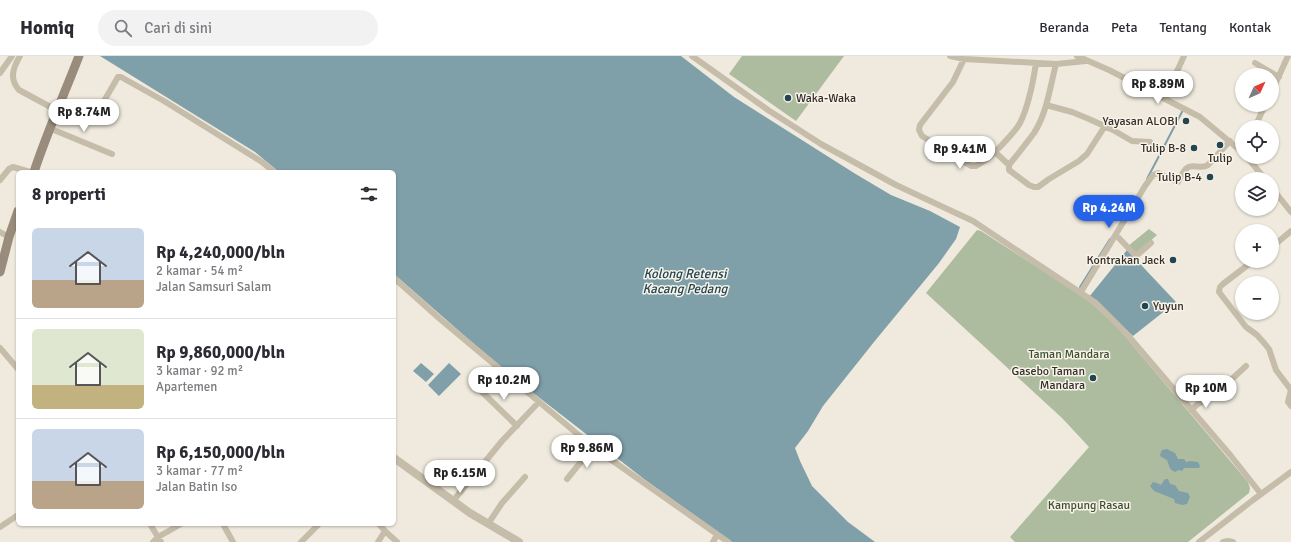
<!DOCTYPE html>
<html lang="id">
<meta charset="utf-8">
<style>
body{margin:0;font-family:Signika,sans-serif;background:#f2f2f3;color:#2b2b33;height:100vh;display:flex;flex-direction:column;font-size:15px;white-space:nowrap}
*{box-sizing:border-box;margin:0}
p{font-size:13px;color:#7c7c81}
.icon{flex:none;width:22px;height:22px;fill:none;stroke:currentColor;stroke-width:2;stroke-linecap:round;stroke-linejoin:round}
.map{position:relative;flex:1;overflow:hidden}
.sheet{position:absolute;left:16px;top:114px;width:380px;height:356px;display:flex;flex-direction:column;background:#fff;border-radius:6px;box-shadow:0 1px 3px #0004}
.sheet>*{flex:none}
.needle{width:26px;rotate:45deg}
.controls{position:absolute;left:1235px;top:12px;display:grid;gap:8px}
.controls a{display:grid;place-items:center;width:44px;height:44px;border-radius:50%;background:#fff;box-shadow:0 1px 3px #0004;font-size:20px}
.price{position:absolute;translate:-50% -34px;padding:0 9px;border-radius:14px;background:#fff;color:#222;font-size:13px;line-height:26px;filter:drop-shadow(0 1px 2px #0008)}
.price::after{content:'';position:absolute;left:50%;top:24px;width:12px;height:9px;margin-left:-6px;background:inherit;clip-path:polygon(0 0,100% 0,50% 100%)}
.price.active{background:#2563eb;color:#fff}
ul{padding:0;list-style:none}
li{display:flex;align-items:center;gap:12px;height:100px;padding:0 16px}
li+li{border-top:1px solid #e1e1e2}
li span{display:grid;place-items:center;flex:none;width:112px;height:80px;border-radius:6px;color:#555}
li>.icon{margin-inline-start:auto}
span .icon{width:48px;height:48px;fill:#fffc;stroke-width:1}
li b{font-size:17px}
h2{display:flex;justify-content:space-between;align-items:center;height:48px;padding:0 16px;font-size:17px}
header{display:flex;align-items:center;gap:24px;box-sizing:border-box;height:56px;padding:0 20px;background:#fff;border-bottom:1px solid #e1e1e2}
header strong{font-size:19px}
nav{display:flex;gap:22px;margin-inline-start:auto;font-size:14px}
.search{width:280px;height:36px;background:#f2f2f3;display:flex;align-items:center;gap:10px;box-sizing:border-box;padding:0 14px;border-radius:22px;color:#7c7c81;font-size:15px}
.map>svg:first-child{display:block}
.green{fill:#adbc9f}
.water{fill:#7f9fa9}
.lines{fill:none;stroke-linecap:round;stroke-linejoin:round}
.stream{stroke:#7f9fa9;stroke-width:2}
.minor{stroke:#c6bcaa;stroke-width:6}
.tertiary{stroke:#c6bcaa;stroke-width:8}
.secondary{stroke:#998c7c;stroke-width:9}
.poi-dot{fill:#234551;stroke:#f7f3e9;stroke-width:1.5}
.labels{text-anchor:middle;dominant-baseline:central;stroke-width:3;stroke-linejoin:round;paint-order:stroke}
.poi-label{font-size:12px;fill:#342e29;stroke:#f7f3e9;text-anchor:end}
.park-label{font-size:12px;fill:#3e4f30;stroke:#f7f3e9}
.water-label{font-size:13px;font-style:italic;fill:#234551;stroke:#f7f3e9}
</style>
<header>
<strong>Homiq</strong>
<div class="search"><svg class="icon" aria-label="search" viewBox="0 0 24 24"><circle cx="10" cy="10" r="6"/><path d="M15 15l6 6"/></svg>Cari di sini</div>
<nav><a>Beranda</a><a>Peta</a><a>Tentang</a><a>Kontak</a></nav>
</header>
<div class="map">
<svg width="1291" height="486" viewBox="0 0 1291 486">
<rect width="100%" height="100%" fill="#efeadd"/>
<path class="green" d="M742 0H844L796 65 729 18Z
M1149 173 1157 179 1136 198 1128 190Z
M977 174 981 175 1073 234 1095 250 1118 272 1248 426 1250 432 1249 437 1188 486H1015L1010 481 1089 391 1062 362 926 237Z"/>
<path class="water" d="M100 0H681L734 41 854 117 891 139 930 155 960 171 956 183 939 207 874 286 823 350 808 375 795 392 800 405 812 430 848 466 875 486H732L644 423 523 329 467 282 394 218V116H279L255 96Z
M1127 194 1176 246 1133 280 1089 241Z
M421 307 434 318 426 326 413 315Z
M449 307 461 318 439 340 428 329Z
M1167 393 1175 397 1178 403H1184L1186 406 1190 405 1198 406 1200 410 1199 412H1184L1182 415 1179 414 1175 416C1169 414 1169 409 1167 404L1160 400 1161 396 1162 394Z
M1165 423H1168L1170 428 1175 429 1179 435 1188 437 1190 441 1187 448 1182 449 1175 447 1174 443 1154 435 1150 430 1153 426 1157 427 1161 429Z"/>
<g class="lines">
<path class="stream" d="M1147 123 1183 54
M1080 231 1110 183"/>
<path class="minor" d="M20 0C13 12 9 23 19 34L58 55 80 64H86L92 62 97 57 118 21H121L164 45 262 106 274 116
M692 0 768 54 821 88 896 129 973 165 1096 247 1125 276 1231 400 1261 438
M950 0 964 3 1056 8 1086 5
M1077 0 1109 14 1200 61 1242 96
M964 3 953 26 920 69 919 74 922 80 971 110H976C986 105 993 98 1000 91 1007 83 1015 76 1020 67 1029 49 1033 27 1036 7
M1255 7 1279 21
M1056 8C1050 31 1047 57 1034 77 1026 88 1017 99 1009 109V114L1029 129 1034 131H1038L1049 123 1079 105 1087 98 1105 70
M0 17 12 0
M1272 35 1288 0
M1165 42 1184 0
M1046 49 1072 56 1089 63 1113 74 1132 85 1150 86
M1255 71 1265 49
M49 72 112 98
M995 96 1009 109
M1247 101 1265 123
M0 124 9 113 13 111 30 116
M1272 132 1291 156
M0 176 9 181
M1116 179 1136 200 1151 187
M1272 191 1291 175
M1253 205 1223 228 1220 231 1219 236 1246 271 1257 279 1265 288 1269 293 1276 314 1291 334 1288 346 1291 350
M394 222 440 263 593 391 728 486
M1081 236 1145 130 1153 119 1158 117 1178 126C1181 121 1183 115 1187 112 1192 107 1201 114 1208 109L1230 85
M0 292 18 313
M479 333 517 370
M1191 354 1198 348 1213 340 1220 334 1246 310
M567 423 593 391
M453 445 502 385 539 346
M150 468 161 486
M223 468 233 486
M379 468 385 475 397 486
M488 468 502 447 525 421
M0 471 18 459
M153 486 158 481 181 468
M301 486 319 468
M378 486 385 475
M713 486 717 479
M1199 486 1253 444 1291 416
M1223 486 1228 485 1233 486"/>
<path class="tertiary" d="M394 402 470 457 519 486"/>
<path class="secondary" d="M34 116C47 76 64 39 79 0
M0 216 9 181 18 155"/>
</g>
<g class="poi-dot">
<circle cx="788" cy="42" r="4"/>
<circle cx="1186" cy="65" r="4"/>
<circle cx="1220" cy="89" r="4"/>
<circle cx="1194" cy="92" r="4"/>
<circle cx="1210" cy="121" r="4"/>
<circle cx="1173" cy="204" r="4"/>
<circle cx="1145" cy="250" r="4"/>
<circle cx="1093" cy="322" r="4"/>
</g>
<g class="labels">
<g class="poi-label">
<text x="796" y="42" text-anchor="start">Waka-Waka</text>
<text x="1178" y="65">Yayasan ALOBI</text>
<text x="1186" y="92">Tulip B-8</text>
<text x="1220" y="102" text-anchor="middle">Tulip</text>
<text x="1202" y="121">Tulip B-4</text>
<text x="1165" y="204">Kontrakan Jack</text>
<text x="1153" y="250" text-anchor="start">Yuyun</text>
<text x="1085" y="315">Gasebo Taman<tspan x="1085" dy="14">Mandara</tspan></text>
</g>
<g class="park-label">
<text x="1069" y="298">Taman Mandara</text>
<text x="1089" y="449">Kampung Rasau</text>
</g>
<g class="water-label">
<text x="685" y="218">Kolong Retensi<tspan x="685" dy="15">Kacang Pedang</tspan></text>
</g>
</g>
</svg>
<div class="controls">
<a><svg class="needle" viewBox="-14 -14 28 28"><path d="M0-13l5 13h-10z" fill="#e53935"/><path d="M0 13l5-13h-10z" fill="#7c7c81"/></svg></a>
<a><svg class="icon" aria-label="locate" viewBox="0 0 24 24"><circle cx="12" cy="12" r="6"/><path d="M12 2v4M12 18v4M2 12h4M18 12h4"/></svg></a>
<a><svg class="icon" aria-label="layers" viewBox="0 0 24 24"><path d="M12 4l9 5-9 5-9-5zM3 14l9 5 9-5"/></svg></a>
<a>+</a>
<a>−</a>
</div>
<b class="price" style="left:1158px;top:49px">Rp 8.89M</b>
<b class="price" style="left:84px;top:77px">Rp 8.74M</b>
<b class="price" style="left:960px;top:114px">Rp 9.41M</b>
<b class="price active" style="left:1109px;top:173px">Rp 4.24M</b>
<b class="price" style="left:504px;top:345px">Rp 10.2M</b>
<b class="price" style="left:1206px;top:353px">Rp 10M</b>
<b class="price" style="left:587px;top:413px">Rp 9.86M</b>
<b class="price" style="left:460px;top:438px">Rp 6.15M</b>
<section class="sheet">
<h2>8 properti<svg class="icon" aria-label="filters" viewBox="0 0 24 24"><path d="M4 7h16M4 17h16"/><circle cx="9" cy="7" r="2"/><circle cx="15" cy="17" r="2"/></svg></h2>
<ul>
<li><span style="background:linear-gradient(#c9d6e8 65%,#b9a48a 0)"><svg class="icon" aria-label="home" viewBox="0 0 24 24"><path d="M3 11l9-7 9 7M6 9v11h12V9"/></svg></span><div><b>Rp 4,240,000/bln</b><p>2 kamar · 54 m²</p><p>Jalan Samsuri Salam</p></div></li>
<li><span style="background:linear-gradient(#dfe7d0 70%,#c2b280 0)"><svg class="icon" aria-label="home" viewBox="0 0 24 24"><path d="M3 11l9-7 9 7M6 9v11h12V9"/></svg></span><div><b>Rp 9,860,000/bln</b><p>3 kamar · 92 m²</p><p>Apartemen</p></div></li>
<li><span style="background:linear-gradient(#c9d6e8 65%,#b9a48a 0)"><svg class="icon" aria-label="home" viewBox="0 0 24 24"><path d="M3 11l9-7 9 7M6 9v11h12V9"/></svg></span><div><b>Rp 6,150,000/bln</b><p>3 kamar · 77 m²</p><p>Jalan Batin Iso</p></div></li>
</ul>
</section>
</div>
